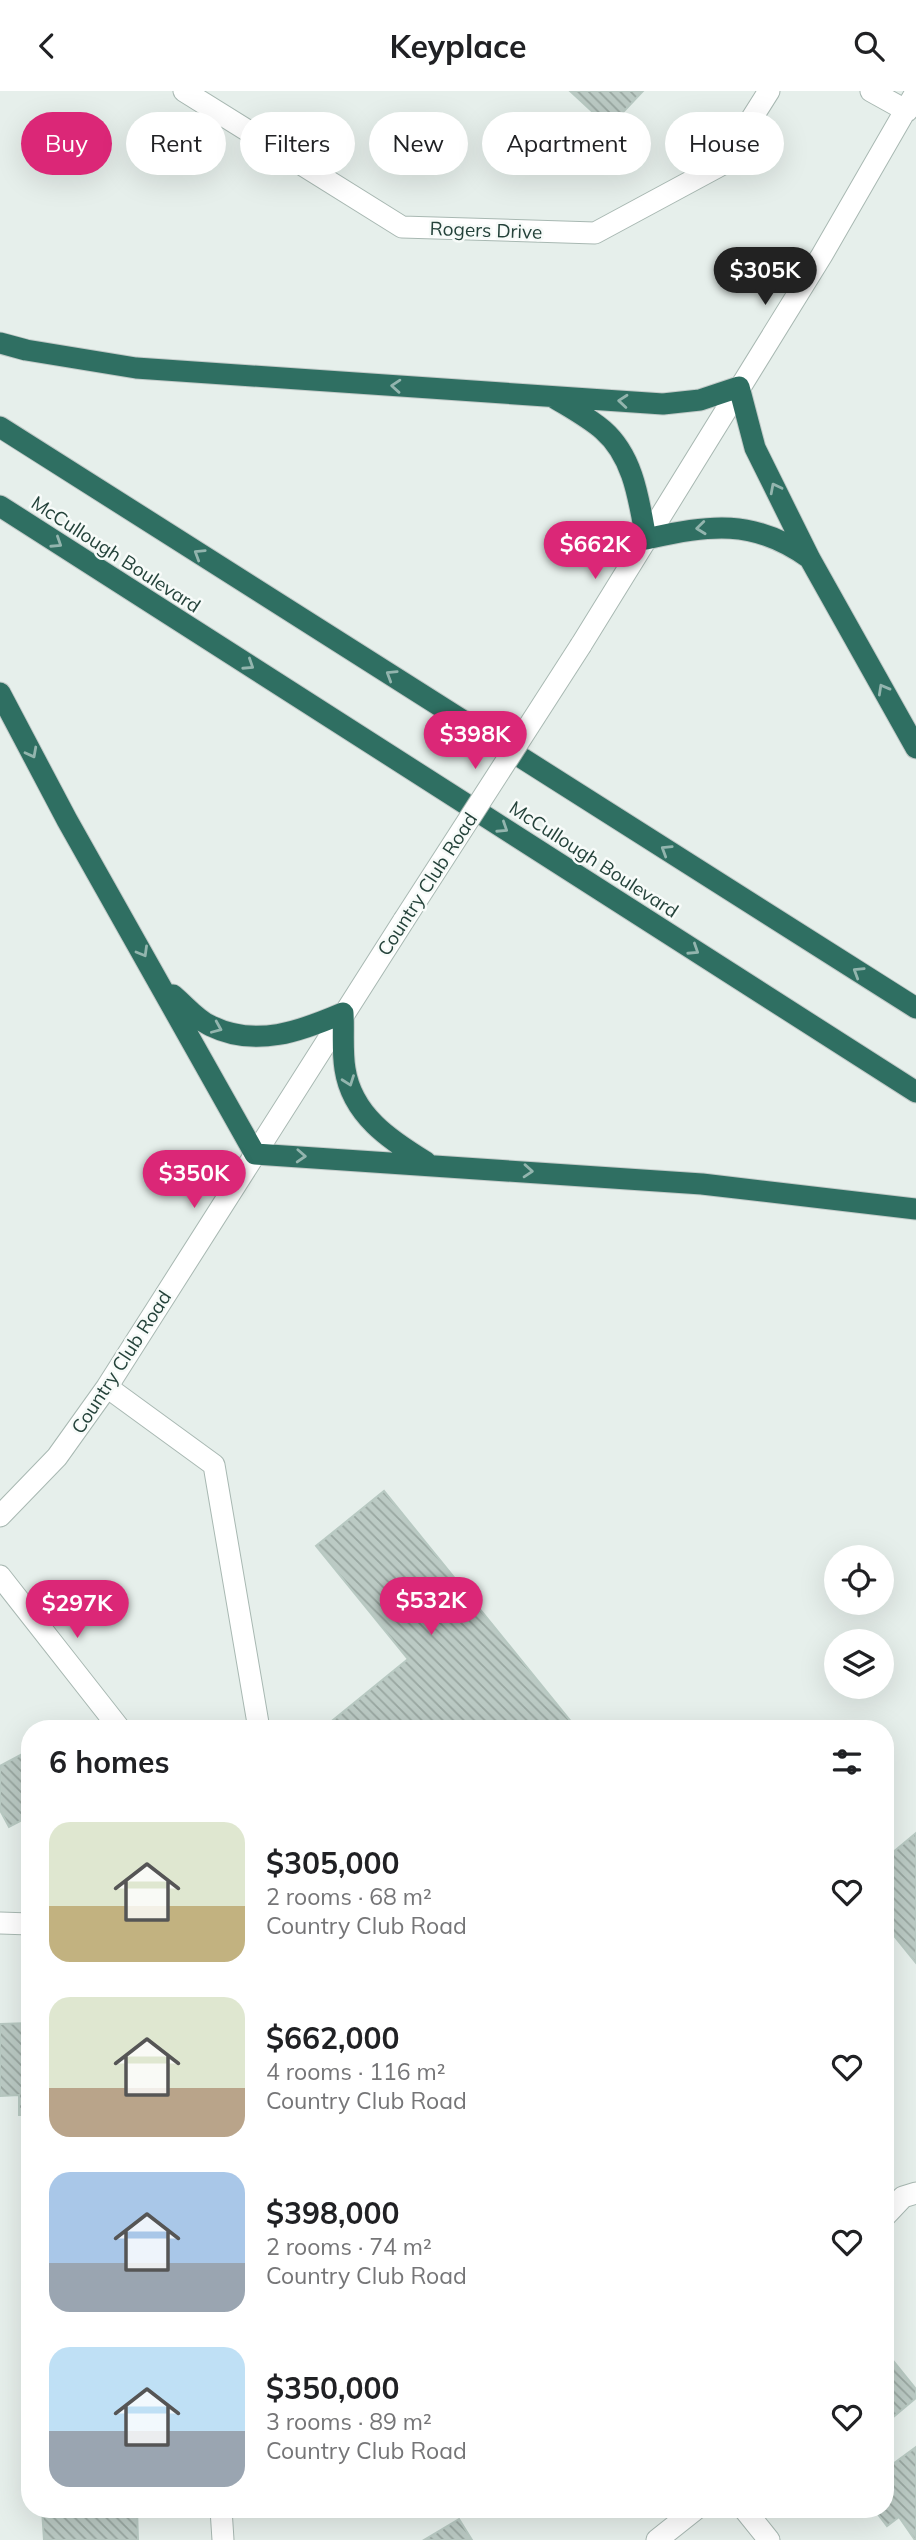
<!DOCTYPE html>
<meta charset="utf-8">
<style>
body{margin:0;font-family:Mulish,sans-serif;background:#f2f2f2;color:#202124;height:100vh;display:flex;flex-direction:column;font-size:26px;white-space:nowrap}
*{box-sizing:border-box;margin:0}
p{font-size:23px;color:#757577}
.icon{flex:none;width:38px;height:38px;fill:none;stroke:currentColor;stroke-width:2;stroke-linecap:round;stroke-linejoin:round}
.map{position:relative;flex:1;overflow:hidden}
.side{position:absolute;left:21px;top:1629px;width:873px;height:798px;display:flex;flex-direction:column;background:#fff;border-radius:28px;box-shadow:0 7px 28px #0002}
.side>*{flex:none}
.banner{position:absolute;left:21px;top:21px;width:875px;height:63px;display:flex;gap:14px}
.fabs{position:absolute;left:824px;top:1454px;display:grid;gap:14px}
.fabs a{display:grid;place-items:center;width:70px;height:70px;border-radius:50%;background:#fff;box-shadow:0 7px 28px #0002;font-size:35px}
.price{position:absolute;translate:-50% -60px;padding:0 16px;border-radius:24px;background:#db2777;color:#fff;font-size:23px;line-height:46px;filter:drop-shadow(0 2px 4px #0008)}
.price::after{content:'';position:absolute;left:50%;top:42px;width:21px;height:16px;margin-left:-10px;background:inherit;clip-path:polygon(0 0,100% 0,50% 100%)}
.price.current{background:#222;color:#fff}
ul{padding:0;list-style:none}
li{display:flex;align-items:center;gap:21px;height:175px;padding:0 28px}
li span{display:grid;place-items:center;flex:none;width:196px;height:140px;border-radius:21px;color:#555}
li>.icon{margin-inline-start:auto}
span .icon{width:84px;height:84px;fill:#fffc;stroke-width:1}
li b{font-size:30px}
h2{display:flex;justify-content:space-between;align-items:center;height:84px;padding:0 28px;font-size:30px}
.pill{padding:0 24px;border-radius:32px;background:#fff;box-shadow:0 7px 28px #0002;font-size:24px;line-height:63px}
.pill.current{background:#db2777;color:#fff}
header{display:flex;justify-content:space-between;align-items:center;height:91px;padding:0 28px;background:#fff;font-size:32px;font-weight:700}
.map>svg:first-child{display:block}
.building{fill:url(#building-back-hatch);stroke:#b8c9c2;stroke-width:2}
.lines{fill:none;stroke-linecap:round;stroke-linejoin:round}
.minor-casing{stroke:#a8b8b2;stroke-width:23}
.highway-casing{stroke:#c2cac8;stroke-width:23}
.minor{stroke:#fff;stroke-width:21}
.highway{stroke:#2f6f62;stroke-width:21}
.minor-bridge-casing{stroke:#a8b8b2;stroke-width:23;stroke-linecap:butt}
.minor-bridge{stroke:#fff;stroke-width:21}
.oneway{stroke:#93b5ae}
.labels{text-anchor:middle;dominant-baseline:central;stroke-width:5;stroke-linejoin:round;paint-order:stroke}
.street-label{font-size:19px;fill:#24423a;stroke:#f7fbf9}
</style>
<header><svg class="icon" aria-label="back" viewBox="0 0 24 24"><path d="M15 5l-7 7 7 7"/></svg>Keyplace<svg class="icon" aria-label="search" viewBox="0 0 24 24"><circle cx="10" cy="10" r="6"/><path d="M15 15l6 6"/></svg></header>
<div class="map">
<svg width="916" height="2449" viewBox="0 0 916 2449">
<defs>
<pattern id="building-back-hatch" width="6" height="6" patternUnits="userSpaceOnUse" patternTransform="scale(1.75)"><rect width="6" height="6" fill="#bbcac4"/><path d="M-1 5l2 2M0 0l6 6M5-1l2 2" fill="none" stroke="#98a6a0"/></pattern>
</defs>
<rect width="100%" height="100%" fill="#e6efeb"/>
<path class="building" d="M570 0H643L609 36Z
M384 1400 577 1638H322L408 1568 316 1455Z
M30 1659V1725L9 1736 0 1719V1675Z
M916 1742V1872L886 1835V1767Z
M30 1932V2024H19V2004L0 2005V1933Z
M886 2261 916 2298V2307L886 2332Z
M916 2356V2449H915L899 2426 887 2435 874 2418H886V2378Z
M42 2418H137L138 2449H44Z
M459 2428 472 2449H424Z"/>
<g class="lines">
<defs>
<path id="minor" d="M184 0 402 136 595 142 723 73 769 0
M871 0 907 20
M581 554 822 164 916 1
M107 1296 214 1374 259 1638
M0 1425 57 1366 107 1296 404 829
M0 1485 120 1638
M0 1832 30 1833
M886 2124 903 2106 916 2102
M221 2418 223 2449
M744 2418 769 2449
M657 2449 696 2418"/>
<path id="highway" d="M0 252 26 259 136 277 663 313 700 309 739 296 755 357 810 468 916 657
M553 306C569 316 588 326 603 339 634 366 639 410 646 448 710 434 753 427 809 467
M0 336 916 917
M0 415 916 1001
M0 602 67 729 255 1063 702 1093 916 1118
M173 904C185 914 197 929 211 935 256 957 301 940 343 922 344 941 342 960 345 978 352 1024 390 1049 426 1071"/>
</defs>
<use href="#minor" class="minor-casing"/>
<use href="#highway" class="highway-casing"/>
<use href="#minor" class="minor"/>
<use href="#highway" class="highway"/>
<defs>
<path id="minor-bridge" d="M404 829 581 554"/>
</defs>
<use href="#minor-bridge" class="minor-bridge-casing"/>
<use href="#minor-bridge" class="minor-bridge"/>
</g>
<defs><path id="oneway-chevron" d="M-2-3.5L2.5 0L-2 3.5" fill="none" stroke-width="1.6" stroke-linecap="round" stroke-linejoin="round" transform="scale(1.75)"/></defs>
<g class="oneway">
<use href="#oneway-chevron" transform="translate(396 295) rotate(-176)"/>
<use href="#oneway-chevron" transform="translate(623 310) rotate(-175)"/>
<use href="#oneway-chevron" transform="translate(775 397) rotate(-117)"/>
<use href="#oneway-chevron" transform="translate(701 437) rotate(174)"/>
<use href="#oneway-chevron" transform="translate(57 452) rotate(33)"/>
<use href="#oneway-chevron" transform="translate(199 463) rotate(-148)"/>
<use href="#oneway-chevron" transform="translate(249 574) rotate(33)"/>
<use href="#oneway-chevron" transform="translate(391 584) rotate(-148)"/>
<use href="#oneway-chevron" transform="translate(883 598) rotate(-119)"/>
<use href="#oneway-chevron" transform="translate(32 662) rotate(62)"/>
<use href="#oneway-chevron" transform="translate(503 737) rotate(33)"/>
<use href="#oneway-chevron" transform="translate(666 759) rotate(-148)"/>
<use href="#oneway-chevron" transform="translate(694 859) rotate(33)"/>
<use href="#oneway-chevron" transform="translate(143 861) rotate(60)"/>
<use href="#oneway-chevron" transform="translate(858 881) rotate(-148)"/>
<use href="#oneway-chevron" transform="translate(217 937) rotate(23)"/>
<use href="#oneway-chevron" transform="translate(349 990) rotate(70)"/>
<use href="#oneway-chevron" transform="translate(301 1065) rotate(3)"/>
<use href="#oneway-chevron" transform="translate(528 1080) rotate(4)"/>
</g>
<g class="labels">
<g class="street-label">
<text transform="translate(486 139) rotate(2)">Rogers Drive</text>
<text transform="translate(116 463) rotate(33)">McCullough Boulevard</text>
<text transform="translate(594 768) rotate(33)">McCullough Boulevard</text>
<text transform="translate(427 793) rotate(-57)">Country Club Road</text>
<text transform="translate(121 1271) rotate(-57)">Country Club Road</text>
</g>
</g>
</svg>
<div class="fabs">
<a><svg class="icon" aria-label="locate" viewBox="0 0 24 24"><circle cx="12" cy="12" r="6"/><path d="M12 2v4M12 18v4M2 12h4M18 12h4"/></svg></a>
<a><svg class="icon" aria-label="layers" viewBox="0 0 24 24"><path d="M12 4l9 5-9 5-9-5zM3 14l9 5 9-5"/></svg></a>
</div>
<b class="price current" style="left:765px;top:216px">$305K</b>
<b class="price" style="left:595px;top:490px">$662K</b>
<b class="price" style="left:475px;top:680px">$398K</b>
<b class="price" style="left:194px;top:1119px">$350K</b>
<b class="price" style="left:431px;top:1546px">$532K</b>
<b class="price" style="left:77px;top:1549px">$297K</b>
<div class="banner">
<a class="pill current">Buy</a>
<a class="pill">Rent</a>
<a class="pill">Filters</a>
<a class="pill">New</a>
<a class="pill">Apartment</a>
<a class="pill">House</a>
</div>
<section class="side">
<h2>6 homes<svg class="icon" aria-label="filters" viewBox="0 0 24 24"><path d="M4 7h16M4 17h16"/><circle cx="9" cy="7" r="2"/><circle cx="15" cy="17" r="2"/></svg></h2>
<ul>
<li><span style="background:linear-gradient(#dfe7d0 60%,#c2b280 0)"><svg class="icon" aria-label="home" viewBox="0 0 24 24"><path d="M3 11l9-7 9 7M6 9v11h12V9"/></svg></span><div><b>$305,000</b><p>2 rooms · 68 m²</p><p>Country Club Road</p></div><svg class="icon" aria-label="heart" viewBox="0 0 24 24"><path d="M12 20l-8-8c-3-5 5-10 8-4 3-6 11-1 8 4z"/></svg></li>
<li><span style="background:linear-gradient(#dfe7d0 65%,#b9a48a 0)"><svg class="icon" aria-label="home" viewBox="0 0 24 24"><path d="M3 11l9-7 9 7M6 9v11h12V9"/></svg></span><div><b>$662,000</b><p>4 rooms · 116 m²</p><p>Country Club Road</p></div><svg class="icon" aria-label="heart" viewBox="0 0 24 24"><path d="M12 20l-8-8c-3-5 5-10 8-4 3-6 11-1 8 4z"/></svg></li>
<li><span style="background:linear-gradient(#a9c7e8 65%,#9aa5b1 0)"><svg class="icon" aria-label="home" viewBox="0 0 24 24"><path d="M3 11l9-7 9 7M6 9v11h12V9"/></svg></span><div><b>$398,000</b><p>2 rooms · 74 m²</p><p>Country Club Road</p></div><svg class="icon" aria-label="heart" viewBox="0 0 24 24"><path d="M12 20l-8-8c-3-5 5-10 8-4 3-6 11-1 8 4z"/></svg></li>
<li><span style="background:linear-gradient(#bfe0f5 60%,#9aa5b1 0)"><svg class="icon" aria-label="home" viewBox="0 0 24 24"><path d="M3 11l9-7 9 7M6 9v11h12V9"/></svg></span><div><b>$350,000</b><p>3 rooms · 89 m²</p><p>Country Club Road</p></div><svg class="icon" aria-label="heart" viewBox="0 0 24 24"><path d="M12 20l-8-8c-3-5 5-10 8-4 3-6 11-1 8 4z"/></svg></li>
</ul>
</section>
</div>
